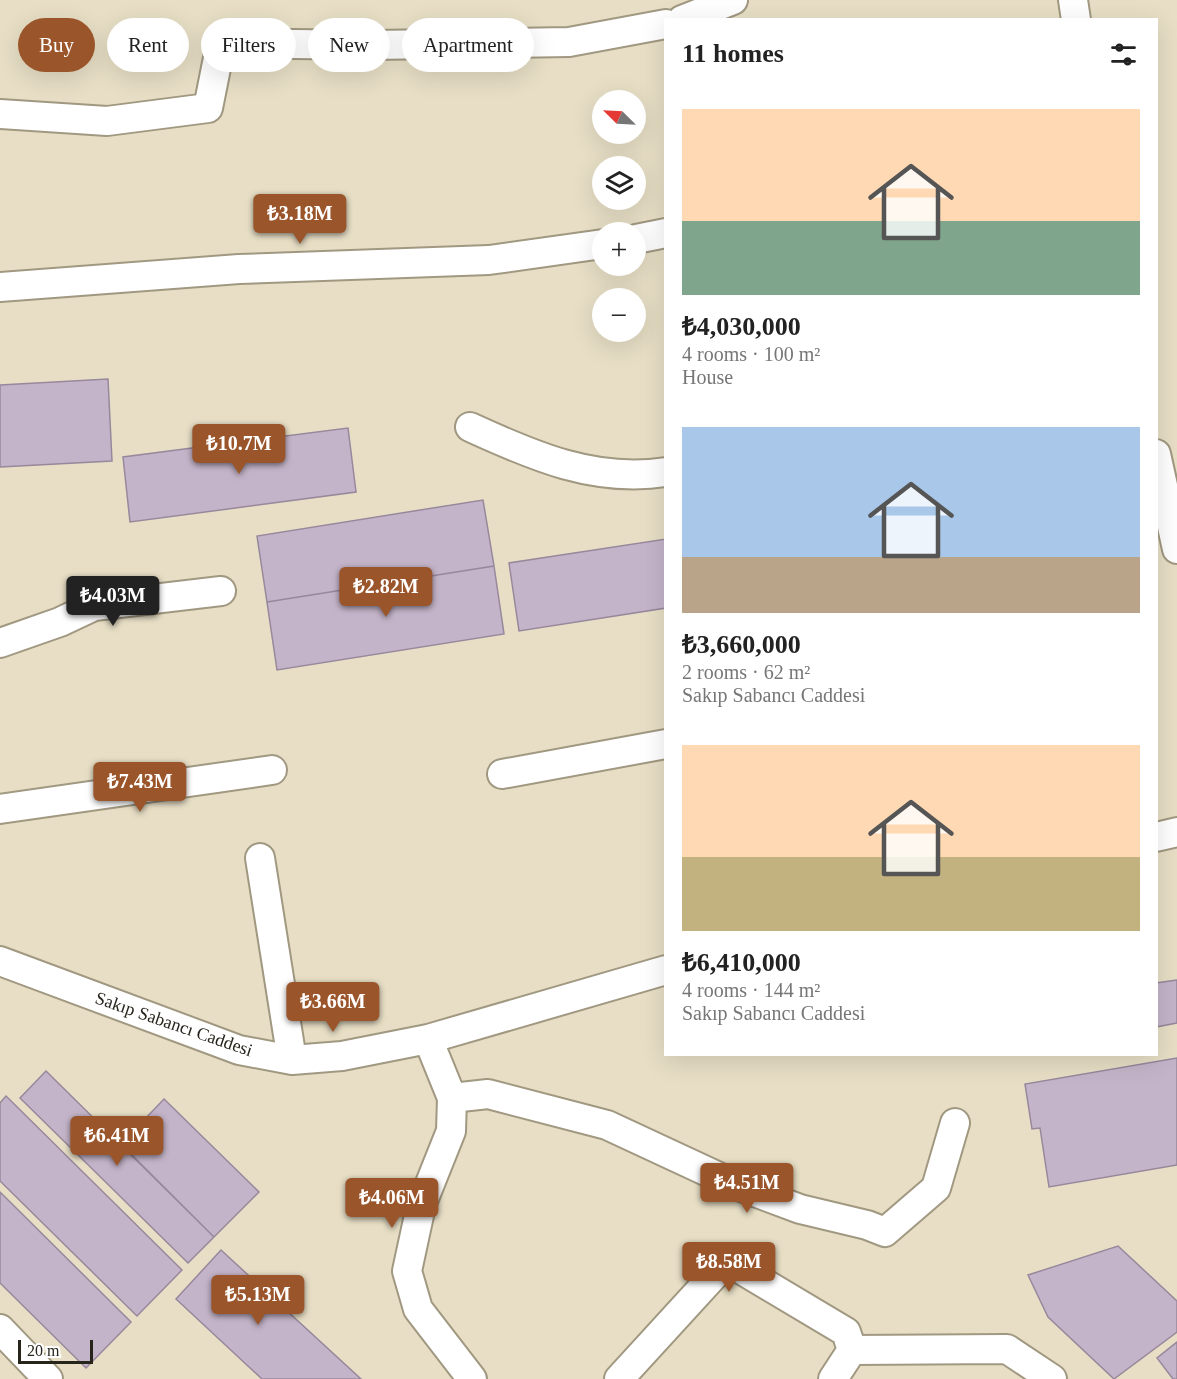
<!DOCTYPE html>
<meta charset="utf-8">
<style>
body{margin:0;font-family:Georgia,serif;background:#f2f2f2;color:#222;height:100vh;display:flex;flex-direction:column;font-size:22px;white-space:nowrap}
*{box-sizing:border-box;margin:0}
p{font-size:20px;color:#767676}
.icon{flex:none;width:33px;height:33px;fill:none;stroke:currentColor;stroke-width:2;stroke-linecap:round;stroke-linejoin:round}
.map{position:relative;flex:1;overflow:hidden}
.panel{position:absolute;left:664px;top:18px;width:494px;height:1038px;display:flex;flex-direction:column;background:#fff;border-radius:0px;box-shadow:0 6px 24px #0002}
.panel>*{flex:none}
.top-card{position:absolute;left:18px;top:18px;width:556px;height:54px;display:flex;gap:12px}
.needle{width:39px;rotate:294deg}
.tools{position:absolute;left:592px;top:90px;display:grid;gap:12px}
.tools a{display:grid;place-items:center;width:54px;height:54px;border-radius:50%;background:#fff;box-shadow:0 6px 24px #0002;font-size:30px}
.scale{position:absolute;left:18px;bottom:15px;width:75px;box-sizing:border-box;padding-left:6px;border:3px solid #27241b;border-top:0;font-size:16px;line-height:21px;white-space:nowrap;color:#27241b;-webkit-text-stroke:4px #fff;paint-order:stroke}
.price{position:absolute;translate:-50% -51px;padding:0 14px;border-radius:6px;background:#9b552b;color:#fff;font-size:20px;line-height:39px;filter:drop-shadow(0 2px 3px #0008)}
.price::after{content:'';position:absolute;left:50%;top:36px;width:18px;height:14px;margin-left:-9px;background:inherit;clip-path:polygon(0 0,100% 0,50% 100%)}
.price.current{background:#222;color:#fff}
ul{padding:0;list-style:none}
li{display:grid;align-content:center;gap:12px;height:318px;padding:0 18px}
li span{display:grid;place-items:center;height:186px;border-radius:0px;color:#555}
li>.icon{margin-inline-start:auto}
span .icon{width:108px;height:108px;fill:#fffc;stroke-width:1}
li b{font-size:26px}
h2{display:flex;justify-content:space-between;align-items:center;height:72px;padding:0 18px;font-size:26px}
.pill{padding:0 21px;border-radius:27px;background:#fff;box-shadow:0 6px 24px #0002;font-size:21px;line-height:54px}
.pill.current{background:#9b552b;color:#fff}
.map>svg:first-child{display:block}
.building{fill:#c4b4c9;stroke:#97889c;stroke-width:1.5}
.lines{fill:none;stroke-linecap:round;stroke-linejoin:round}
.minor-casing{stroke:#a19881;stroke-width:32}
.minor{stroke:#fff;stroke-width:28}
.labels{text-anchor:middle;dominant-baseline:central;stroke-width:4.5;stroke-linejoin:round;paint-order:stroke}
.street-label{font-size:18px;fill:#27241b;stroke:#fff}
</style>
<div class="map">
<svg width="1177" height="1379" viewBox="0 0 1177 1379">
<rect width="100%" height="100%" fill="#e7dec5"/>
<path class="building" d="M108 379 112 461 0 467V385Z
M348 428 356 492 130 522 123 457Z
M483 500 494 566 267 602 257 536Z
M666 539V608L519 631 509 563Z
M494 566 504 634 277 670 267 602Z
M1177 980V1023L1156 1027V983Z
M1177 1058V1165L1049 1187 1040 1128 1032 1129 1025 1084Z
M46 1071 214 1237 188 1263 20 1098Z
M6 1096 182 1270 137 1316 0 1181V1103Z
M164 1099 259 1192 214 1237 121 1144Z
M0 1192 131 1322 86 1368 0 1283Z
M1118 1246 1177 1301V1332L1114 1379 1048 1317 1028 1275Z
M221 1250 361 1379H262L176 1299Z
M1177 1342V1379H1173L1157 1358Z"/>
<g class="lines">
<defs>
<path id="minor" d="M1073 0 1076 20
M682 20 733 0
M0 114 107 121 208 108 221 43 372 45 569 42 666 24
M636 239 666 233
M0 287 239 269 489 260 603 244
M470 427C533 456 595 483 666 472
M1156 454 1177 549
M0 643 60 622 94 606 221 591
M502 774 666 744
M0 809 272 770
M1156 837 1177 832
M260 858 292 1060
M0 961 239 1050 292 1060 342 1056 428 1039 666 970
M428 1039 452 1098 451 1131 421 1206 407 1271 418 1309 472 1379
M452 1098 488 1094 607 1125 736 1185 800 1209 867 1225 885 1232 936 1188 955 1123
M0 1329 48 1379
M852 1350 1007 1349 1052 1379
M619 1379 727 1261 846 1332 852 1350 833 1379"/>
</defs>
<use href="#minor" class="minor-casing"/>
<use href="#minor" class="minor"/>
</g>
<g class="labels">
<g class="street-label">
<text transform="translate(174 1024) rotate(19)">Sakıp Sabancı Caddesi</text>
</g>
</g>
</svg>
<div class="tools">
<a><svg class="needle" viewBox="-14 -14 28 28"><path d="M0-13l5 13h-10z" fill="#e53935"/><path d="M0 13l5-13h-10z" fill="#767676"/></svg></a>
<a><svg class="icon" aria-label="layers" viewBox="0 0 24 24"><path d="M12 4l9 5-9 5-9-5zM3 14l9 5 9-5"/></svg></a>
<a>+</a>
<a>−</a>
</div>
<div class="scale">20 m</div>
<b class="price" style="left:300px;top:245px">₺3.18M</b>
<b class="price" style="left:239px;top:475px">₺10.7M</b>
<b class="price" style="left:386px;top:618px">₺2.82M</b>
<b class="price current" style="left:113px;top:627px">₺4.03M</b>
<b class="price" style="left:140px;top:813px">₺7.43M</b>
<b class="price" style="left:333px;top:1033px">₺3.66M</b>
<b class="price" style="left:117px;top:1167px">₺6.41M</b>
<b class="price" style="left:747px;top:1214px">₺4.51M</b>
<b class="price" style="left:392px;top:1229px">₺4.06M</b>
<b class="price" style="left:729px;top:1293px">₺8.58M</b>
<b class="price" style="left:258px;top:1326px">₺5.13M</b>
<div class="top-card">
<a class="pill current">Buy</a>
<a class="pill">Rent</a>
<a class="pill">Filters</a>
<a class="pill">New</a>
<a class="pill">Apartment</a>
</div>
<section class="panel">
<h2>11 homes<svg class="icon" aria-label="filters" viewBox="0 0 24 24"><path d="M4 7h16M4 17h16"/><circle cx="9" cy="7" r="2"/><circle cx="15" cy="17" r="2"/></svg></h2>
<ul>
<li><span style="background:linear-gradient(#ffd9b3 60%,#7fa58c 0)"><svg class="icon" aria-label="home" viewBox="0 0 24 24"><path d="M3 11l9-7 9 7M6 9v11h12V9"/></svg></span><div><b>₺4,030,000</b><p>4 rooms · 100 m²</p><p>House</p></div></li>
<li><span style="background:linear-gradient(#a9c7e8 70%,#b9a48a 0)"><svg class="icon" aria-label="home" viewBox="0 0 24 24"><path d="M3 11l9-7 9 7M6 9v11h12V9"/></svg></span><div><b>₺3,660,000</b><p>2 rooms · 62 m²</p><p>Sakıp Sabancı Caddesi</p></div></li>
<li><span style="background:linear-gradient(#ffd9b3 60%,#c2b280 0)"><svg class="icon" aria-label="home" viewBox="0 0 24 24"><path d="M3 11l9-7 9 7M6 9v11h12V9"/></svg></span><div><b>₺6,410,000</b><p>4 rooms · 144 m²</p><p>Sakıp Sabancı Caddesi</p></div></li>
</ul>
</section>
</div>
